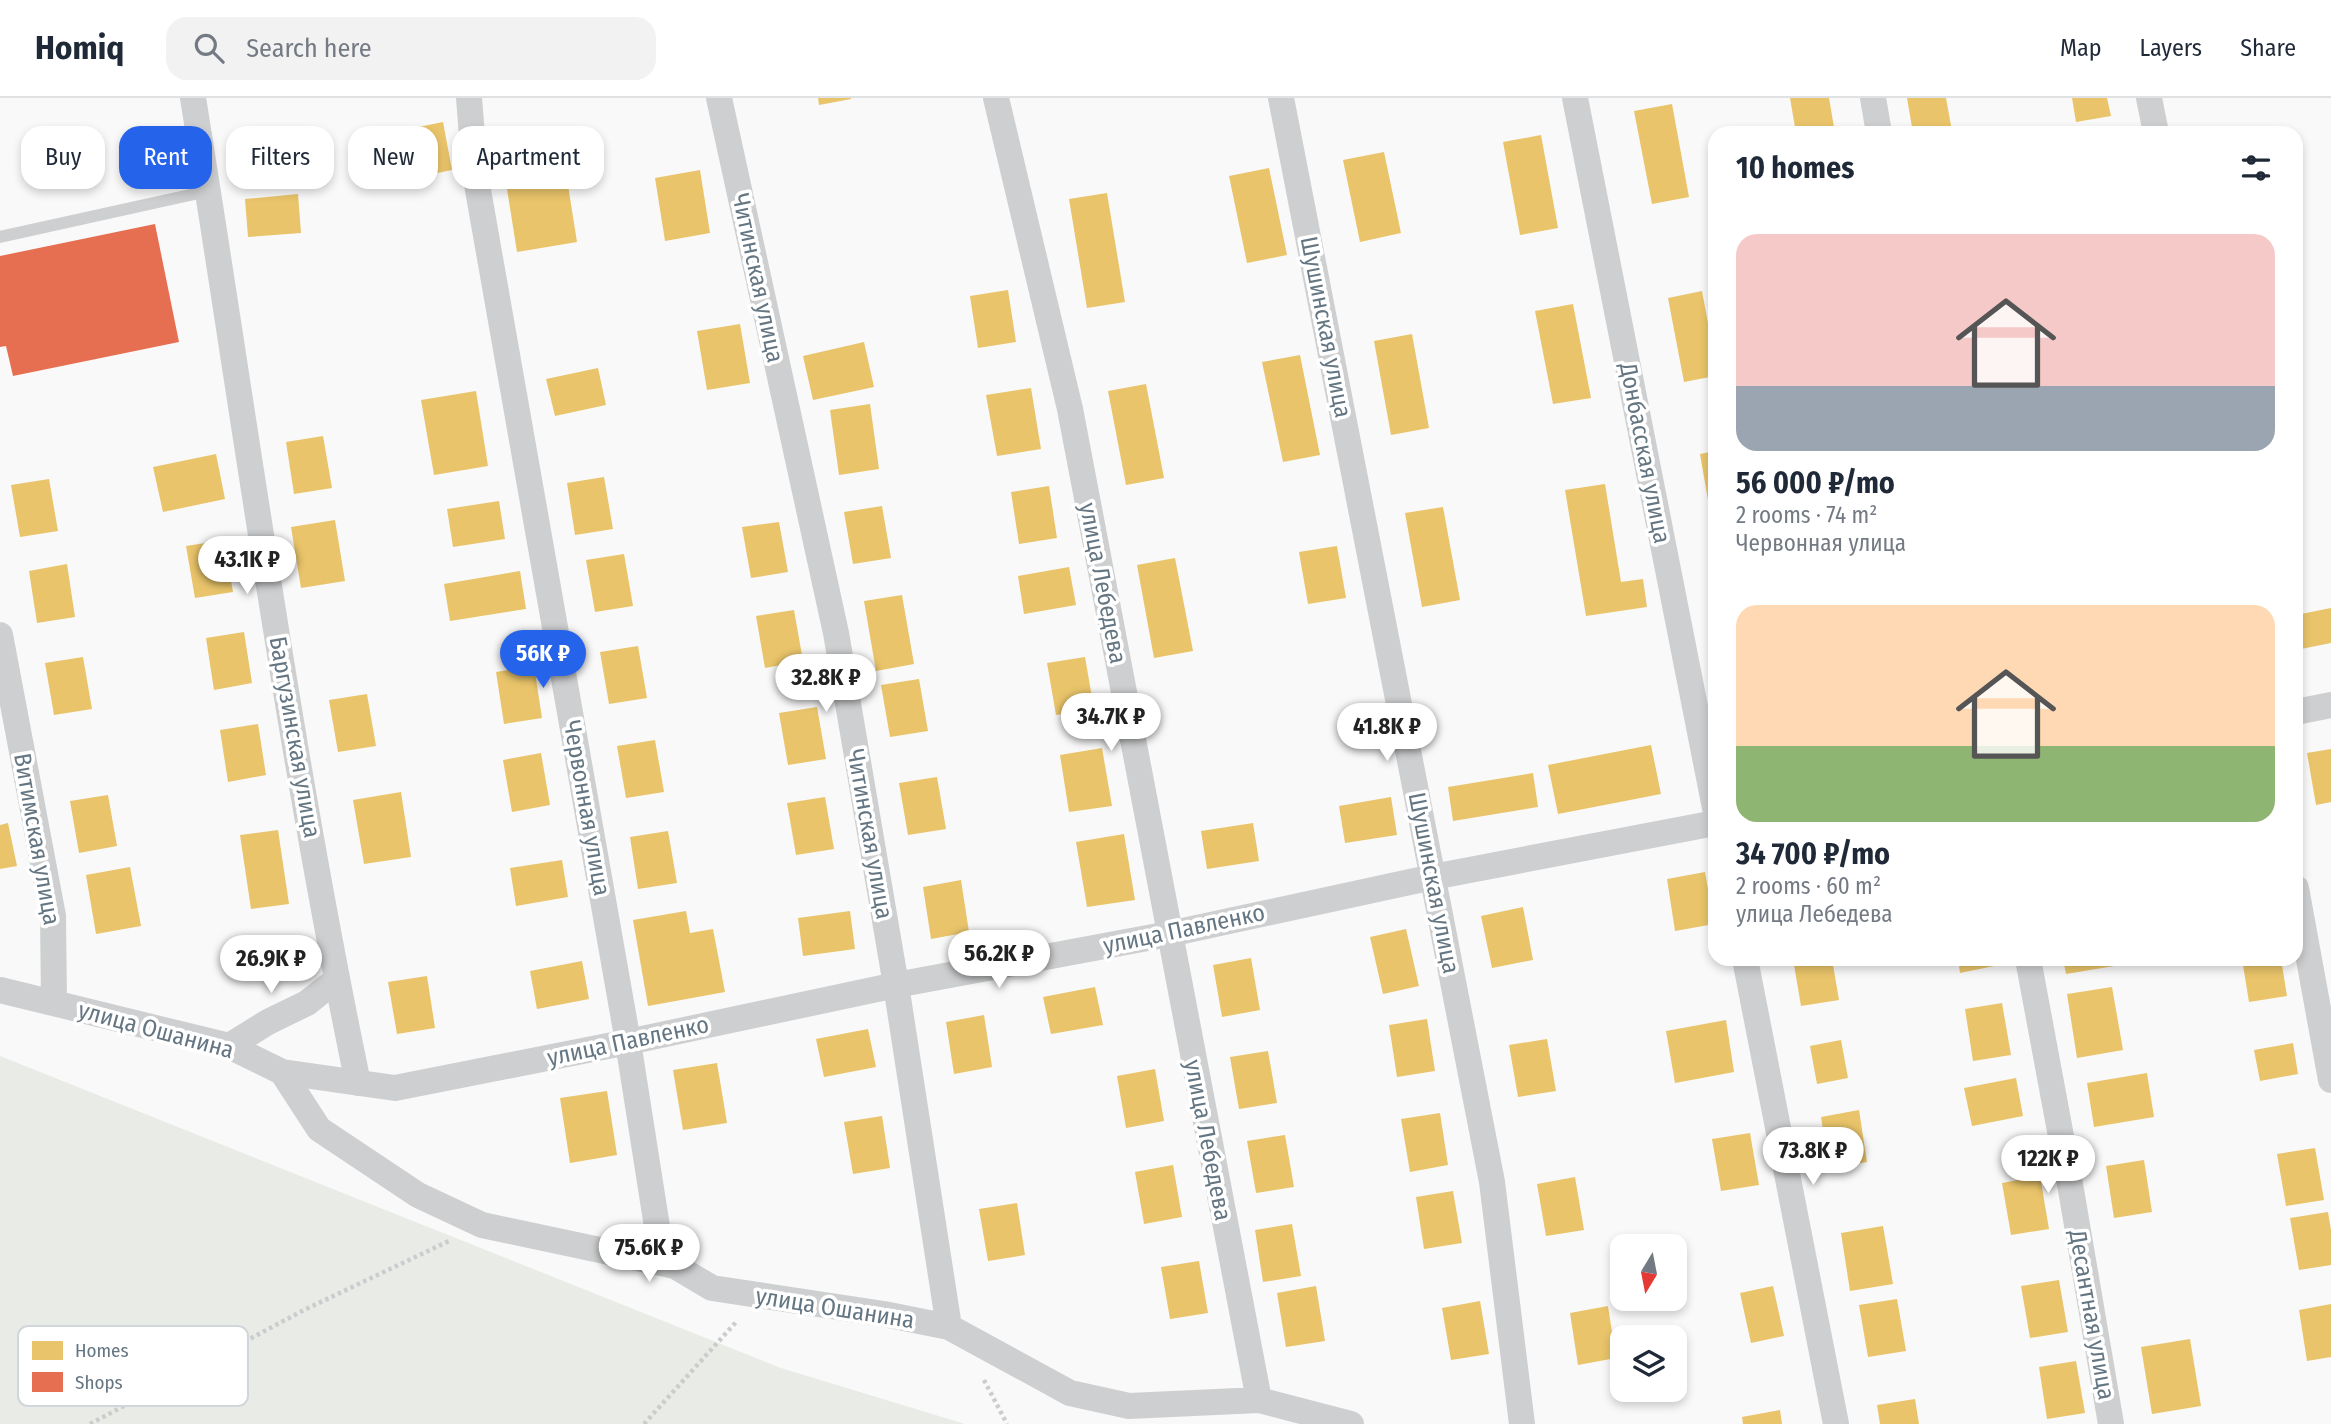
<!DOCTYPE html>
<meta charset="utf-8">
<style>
body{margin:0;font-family:"Fira Sans Condensed",sans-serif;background:#f2f2f3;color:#1f2937;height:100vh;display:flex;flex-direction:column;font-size:26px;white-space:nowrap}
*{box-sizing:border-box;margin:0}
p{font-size:23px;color:#747a83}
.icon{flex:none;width:38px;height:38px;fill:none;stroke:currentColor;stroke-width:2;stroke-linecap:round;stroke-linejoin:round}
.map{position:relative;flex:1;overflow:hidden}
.sheet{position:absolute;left:1708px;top:28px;width:595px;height:840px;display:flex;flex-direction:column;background:#fff;border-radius:21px;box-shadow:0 4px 10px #0003}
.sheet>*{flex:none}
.guide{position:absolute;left:21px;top:28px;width:665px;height:63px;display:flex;gap:14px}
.needle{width:46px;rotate:190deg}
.controls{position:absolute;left:1610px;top:1136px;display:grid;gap:14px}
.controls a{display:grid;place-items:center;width:77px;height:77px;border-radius:14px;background:#fff;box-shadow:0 4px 10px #0003;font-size:35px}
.price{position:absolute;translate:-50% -60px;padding:0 16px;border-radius:24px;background:#fff;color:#222;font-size:23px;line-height:46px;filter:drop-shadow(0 2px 4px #0008)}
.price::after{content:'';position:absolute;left:50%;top:42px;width:21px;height:16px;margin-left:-10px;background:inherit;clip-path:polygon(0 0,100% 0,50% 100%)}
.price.on{background:#2563eb;color:#fff}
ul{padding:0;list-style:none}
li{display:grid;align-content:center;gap:14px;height:371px;padding:0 28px}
li span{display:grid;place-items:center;height:217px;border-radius:21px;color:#555}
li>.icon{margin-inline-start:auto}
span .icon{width:126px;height:126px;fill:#fffc;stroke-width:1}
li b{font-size:30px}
h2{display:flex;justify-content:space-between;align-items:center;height:84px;padding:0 28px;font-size:30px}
.chip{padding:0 24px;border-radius:21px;background:#fff;box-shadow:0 4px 10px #0003;font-size:24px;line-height:63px}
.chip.on{background:#2563eb;color:#fff}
header{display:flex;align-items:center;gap:42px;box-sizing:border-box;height:98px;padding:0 35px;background:#fff;border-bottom:2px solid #e0e1e3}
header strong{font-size:33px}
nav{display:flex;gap:38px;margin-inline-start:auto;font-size:24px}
.search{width:490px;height:63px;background:#f2f2f3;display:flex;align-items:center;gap:18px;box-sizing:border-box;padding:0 24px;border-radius:21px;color:#747a83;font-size:26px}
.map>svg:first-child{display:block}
.green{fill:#e8ebe6}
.homes{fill:#e9c46a}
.shops{fill:#e76f51}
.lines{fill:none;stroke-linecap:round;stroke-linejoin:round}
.path{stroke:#cbcccd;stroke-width:4.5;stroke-dasharray:3.5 3.5;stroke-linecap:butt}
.lane{stroke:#cecfd0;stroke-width:12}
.street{stroke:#cecfd0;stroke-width:26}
.labels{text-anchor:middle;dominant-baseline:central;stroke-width:7;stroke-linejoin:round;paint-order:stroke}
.street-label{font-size:24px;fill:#657683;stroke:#fff}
.key{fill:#fff;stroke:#d1d6da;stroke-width:2}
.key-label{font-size:19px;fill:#657683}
</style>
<header>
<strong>Homiq</strong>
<div class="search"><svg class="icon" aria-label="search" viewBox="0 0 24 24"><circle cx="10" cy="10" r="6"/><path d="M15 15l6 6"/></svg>Search here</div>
<nav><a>Map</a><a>Layers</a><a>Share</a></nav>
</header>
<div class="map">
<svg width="2331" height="1326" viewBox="0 0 2331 1326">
<rect width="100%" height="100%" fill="#f9f9f9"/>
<path class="green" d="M0 958 781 1270 965 1326H0Z"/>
<path class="homes" d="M818 0H851V1L819 7Z
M1790 0H1829L1835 35H1796Z
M1907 0H1946L1952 33 1913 35Z
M2072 0H2107L2111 18 2076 24Z
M1672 6 1689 99 1652 106 1634 13Z
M443 24 452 72 365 90 355 42Z
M1541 37 1558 130 1520 137 1503 44Z
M1384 54 1401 135 1360 144 1343 62Z
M1269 70 1287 157 1247 165 1229 78Z
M700 72 710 135 665 143 655 80Z
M567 81 577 144 517 154 507 91Z
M1107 95 1125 204 1087 210 1069 101Z
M298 96 301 135 248 139 245 101Z
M1008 192 1016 244 978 250 970 198Z
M1702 193 1715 263V278L1684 284 1668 200Z
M1573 206 1591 300 1553 306 1535 213Z
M740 226 750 285 707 292 697 233Z
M1412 236 1429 330 1391 337 1374 243Z
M864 244 874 289 813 302 803 258Z
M1300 257 1320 357 1283 364 1262 264Z
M598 270 606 307 555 318 546 281Z
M1146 286 1164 380 1126 387 1108 293Z
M1031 290 1041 351 997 358 986 297Z
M476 293 488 368 434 377 421 302Z
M870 306 879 371 839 377 830 312Z
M323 338 332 390 294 396 286 344Z
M1715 353V407L1709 408 1700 356Z
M216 356 225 401 163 414 153 369Z
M604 379 613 431 575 437 567 385Z
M49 381 58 433 20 439 11 387Z
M1605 386 1621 484 1643 481 1647 509 1586 518 1565 392Z
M1049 388 1057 440 1019 446 1011 394Z
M499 403 505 441 453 449 447 411Z
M882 408 891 460 853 466 844 414Z
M1443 409 1460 502 1422 509 1405 415Z
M335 422 345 483 301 490 291 429Z
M779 424 788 474 751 480 742 429Z
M224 442 233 494 195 500 186 448Z
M1337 448 1346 500 1308 506 1299 454Z
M624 456 633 508 595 514 586 462Z
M1175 460 1193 553 1154 560 1137 467Z
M67 466 75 519 37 525 29 473Z
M1069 469 1076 507 1024 516 1018 478Z
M520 473 526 511 450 523 444 486Z
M902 497 914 566 876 573 864 503Z
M2331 510V545L2296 552V517Z
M794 512 803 563 765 570 756 518Z
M244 534 252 585 214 592 206 540Z
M638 548 647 600 609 606 600 554Z
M83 559 92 611 54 617 45 565Z
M1085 559 1094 611 1056 617 1047 565Z
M534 568 542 620 504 626 496 574Z
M919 581 928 633 890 639 881 587Z
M367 596 376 648 338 654 329 602Z
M817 609 826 661 788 667 779 615Z
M258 626 266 677 228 684 220 632Z
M655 642 664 694 626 700 617 648Z
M1651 647 1661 696 1558 716 1548 667Z
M1102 650 1112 708 1069 714 1060 657Z
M2331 651V704L2316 707 2307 655Z
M541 655 550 707 512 714 503 662Z
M1533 675 1538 709 1453 723 1448 689Z
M937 679 946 731 908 737 899 685Z
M401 694 411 759 364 766 353 702Z
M108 697 117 748 79 755 70 703Z
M825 699 834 751 796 757 787 705Z
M1391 699 1397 737 1345 745 1339 708Z
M8 725 17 768 0 771V727Z
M1253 725 1259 763 1207 771 1201 733Z
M278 732 289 806 251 811 240 737Z
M668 733 677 785 638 791 630 739Z
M1124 736 1135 802 1087 809 1076 744Z
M562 762 568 799 516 808 510 770Z
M130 769 141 828 96 836 86 777Z
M1705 774 1714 826 1675 833 1667 781Z
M961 782 969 834 931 841 923 789Z
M1523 809 1533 862 1492 870 1481 818Z
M686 813 690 835 713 831 725 894 648 908 633 822Z
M850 813 855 851 803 858 798 820Z
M1406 831 1419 888 1383 896 1370 839Z
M1251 860 1260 912 1222 919 1213 867Z
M1793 861H1832L1839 902 1801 908Z
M1958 861H1997L1999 867 1960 875Z
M2063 861H2119L2120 867 2066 876Z
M2242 861H2281L2287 898 2249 904Z
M582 863 589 901 537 911 530 873Z
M427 878 435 930 397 936 388 884Z
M1095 889 1103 927 1051 936 1043 899Z
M2112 889 2123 952 2077 960 2067 896Z
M2002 905 2011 957 1973 963 1965 911Z
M984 917 992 969 954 976 946 924Z
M1427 921 1435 973 1397 979 1389 927Z
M1726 922 1734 974 1675 985 1666 933Z
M868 931 876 969 824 979 816 941Z
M1547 941 1556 993 1518 999 1509 947Z
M1841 942 1848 980 1817 986 1810 948Z
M2293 945 2298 976 2260 983 2254 952Z
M1268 953 1277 1005 1239 1011 1230 959Z
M717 965 727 1025 683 1032 673 972Z
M1155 971 1164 1023 1126 1030 1117 978Z
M2147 975 2154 1019 2094 1029 2087 985Z
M2016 980 2023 1018 1972 1028 1964 990Z
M607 993 617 1057 570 1065 560 1000Z
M1859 1012 1867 1064 1829 1070 1821 1019Z
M1440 1015 1448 1067 1410 1074 1401 1021Z
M882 1018 890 1070 853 1076 844 1024Z
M1750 1035 1759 1087 1721 1093 1712 1041Z
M1285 1037 1294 1089 1256 1095 1247 1043Z
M2315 1050 2324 1102 2286 1108 2277 1056Z
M2144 1062 2152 1114 2114 1120 2106 1068Z
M1173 1067 1182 1119 1144 1126 1135 1074Z
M2040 1078 2049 1131 2011 1137 2002 1085Z
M1575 1079 1584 1132 1546 1138 1537 1086Z
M1453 1093 1462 1145 1424 1151 1416 1099Z
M1017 1105 1025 1157 988 1163 979 1111Z
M2328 1114 2331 1132V1167L2299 1172 2290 1120Z
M1292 1126 1301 1178 1263 1184 1255 1132Z
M1883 1128 1893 1186 1850 1193 1841 1135Z
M1199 1163 1208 1215 1170 1221 1161 1169Z
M2059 1182 2068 1234 2030 1240 2021 1188Z
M1316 1188 1325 1243 1286 1249 1277 1195Z
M1773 1188 1784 1238 1751 1245 1740 1195Z
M1897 1201 1906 1253 1868 1259 1859 1207Z
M1480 1203 1489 1256 1451 1262 1442 1210Z
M2331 1206V1259L2307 1263 2299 1212Z
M1608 1208 1616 1260 1578 1267 1570 1215Z
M2190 1241 2201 1308 2152 1316 2141 1249Z
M2076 1263 2085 1315 2047 1321 2039 1269Z
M1915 1301 1919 1326H1880L1877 1307Z
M1780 1312 1782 1326H1743L1742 1319Z"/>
<path class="shops" d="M155 126 179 244 13 278 6 248 0 249V158Z"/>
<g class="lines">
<path class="path" d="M984 1282 1007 1326
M90 1326 304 1212 451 1142
M644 1326 737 1223"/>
<path class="lane" d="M0 139 208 93"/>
<path class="street" d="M193 0C246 329 290 659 358 985
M469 0 475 75 628 944 658 1135 675 1168
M719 0 836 535 896 887 949 1229
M996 0 1070 311 1259 1302
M1281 0 1492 1084 1522 1326
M1575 0 1715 710
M1873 0 1879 35
M2149 0 2156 35
M0 537 53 818 54 904
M2296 614 2331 607
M2296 790 2331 982
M1745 861 1836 1326
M2028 861 2071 1092 2111 1326
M0 892 229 948 282 974 319 1031 418 1097 482 1127 675 1168 712 1190 884 1216 949 1229 1070 1295 1129 1308 1259 1302 1351 1326
M229 948 268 924 307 905 336 882
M282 974 395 990 628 944 896 887 1169 836 1433 779 1715 725"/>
</g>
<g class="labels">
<g class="street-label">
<text transform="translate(758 180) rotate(78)">Читинская улица</text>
<text transform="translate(1326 229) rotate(79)">Шушинская улица</text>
<text transform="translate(1645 355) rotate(79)">Донбасская улица</text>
<text transform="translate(1103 485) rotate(79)">улица Лебедева</text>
<text transform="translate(295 639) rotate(80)">Баргузинская улица</text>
<text transform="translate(587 710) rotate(80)">Червонная улица</text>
<text transform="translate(870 736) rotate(80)">Читинская улица</text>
<text transform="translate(37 741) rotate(80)">Витимская улица</text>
<text transform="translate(1434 785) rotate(79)">Шушинская улица</text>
<text transform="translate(1184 831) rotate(-12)">улица Павленко</text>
<text transform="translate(156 932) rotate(15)">улица Ошанина</text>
<text transform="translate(628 943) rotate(-12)">улица Павленко</text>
<text transform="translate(1208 1042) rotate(79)">улица Лебедева</text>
<text transform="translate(835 1210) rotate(9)">улица Ошанина</text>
<text transform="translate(2092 1217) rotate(80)">Десантная улица</text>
</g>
</g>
<rect x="18" y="1228" width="230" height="80" rx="10" class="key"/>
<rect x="32" y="1243" width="31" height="19" fill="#e9c46a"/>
<rect x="32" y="1274" width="31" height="20" fill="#e76f51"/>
<g class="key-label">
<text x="75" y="1259">Homes</text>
<text x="75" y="1291">Shops</text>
</g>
</svg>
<div class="controls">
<a><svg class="needle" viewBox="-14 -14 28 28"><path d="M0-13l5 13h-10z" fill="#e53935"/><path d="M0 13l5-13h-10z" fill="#747a83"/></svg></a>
<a><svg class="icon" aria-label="layers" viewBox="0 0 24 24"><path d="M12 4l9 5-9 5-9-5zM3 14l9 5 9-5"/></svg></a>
</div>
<b class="price" style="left:247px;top:498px">43.1K ₽</b>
<b class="price on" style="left:543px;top:592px">56K ₽</b>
<b class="price" style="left:826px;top:616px">32.8K ₽</b>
<b class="price" style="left:1111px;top:655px">34.7K ₽</b>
<b class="price" style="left:1387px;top:665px">41.8K ₽</b>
<b class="price" style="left:999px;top:892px">56.2K ₽</b>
<b class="price" style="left:271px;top:897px">26.9K ₽</b>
<b class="price" style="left:1813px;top:1089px">73.8K ₽</b>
<b class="price" style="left:2048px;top:1097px">122K ₽</b>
<b class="price" style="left:649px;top:1186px">75.6K ₽</b>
<div class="guide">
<a class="chip">Buy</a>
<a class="chip on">Rent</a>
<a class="chip">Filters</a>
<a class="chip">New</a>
<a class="chip">Apartment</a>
</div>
<section class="sheet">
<h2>10 homes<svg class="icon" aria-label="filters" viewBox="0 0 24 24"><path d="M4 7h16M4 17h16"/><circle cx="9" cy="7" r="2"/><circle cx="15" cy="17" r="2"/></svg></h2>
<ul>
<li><span style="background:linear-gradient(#f6c9c9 70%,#9aa5b1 0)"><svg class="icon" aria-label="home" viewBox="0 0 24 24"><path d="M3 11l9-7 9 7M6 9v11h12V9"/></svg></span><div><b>56 000 ₽/mo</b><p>2 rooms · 74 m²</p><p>Червонная улица</p></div></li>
<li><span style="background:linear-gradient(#ffd9b3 65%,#8fb573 0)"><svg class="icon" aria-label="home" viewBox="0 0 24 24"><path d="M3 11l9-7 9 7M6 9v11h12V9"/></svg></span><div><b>34 700 ₽/mo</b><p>2 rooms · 60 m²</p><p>улица Лебедева</p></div></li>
</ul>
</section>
</div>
